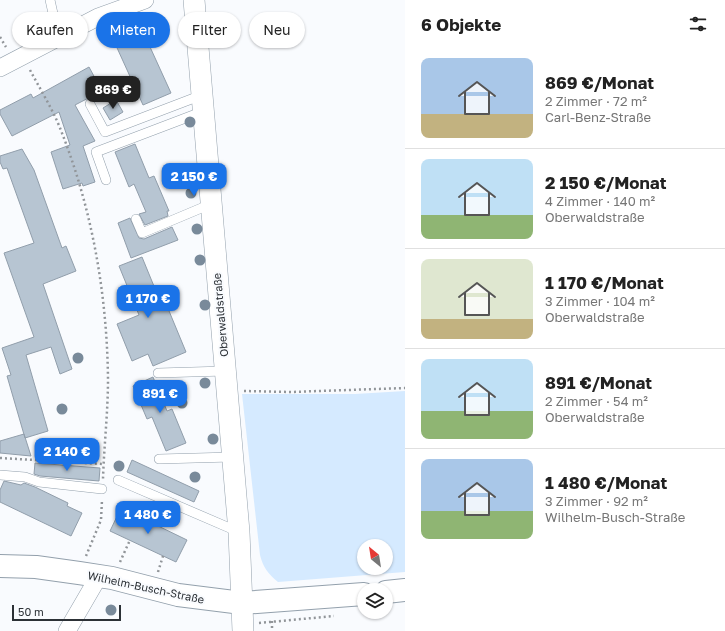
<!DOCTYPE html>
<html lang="de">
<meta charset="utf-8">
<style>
body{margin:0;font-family:"Golos Text",sans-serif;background:#f2f2f2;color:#222;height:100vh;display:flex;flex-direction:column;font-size:15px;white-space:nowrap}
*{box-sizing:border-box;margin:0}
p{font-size:13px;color:#767676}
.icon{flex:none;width:22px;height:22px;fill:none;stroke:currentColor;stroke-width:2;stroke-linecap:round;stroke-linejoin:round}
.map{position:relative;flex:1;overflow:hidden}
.panel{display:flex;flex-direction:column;background:#fff;width:320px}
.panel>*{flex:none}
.top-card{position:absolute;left:12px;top:12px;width:333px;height:36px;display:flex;gap:8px}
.needle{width:26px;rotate:330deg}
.controls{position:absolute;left:357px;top:539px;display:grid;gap:8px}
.controls a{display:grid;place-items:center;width:36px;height:36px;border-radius:50%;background:#fff;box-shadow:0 1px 3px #0004;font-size:20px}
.scale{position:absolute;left:12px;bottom:10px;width:109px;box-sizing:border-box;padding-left:4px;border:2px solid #2c3136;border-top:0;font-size:11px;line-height:14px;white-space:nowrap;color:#2c3136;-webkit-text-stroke:3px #f9fbfe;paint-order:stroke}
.price{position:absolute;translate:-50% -34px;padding:0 9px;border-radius:8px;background:#1a73e8;color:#fff;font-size:13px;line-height:26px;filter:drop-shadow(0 1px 2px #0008)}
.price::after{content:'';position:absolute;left:50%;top:24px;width:12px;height:9px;margin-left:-6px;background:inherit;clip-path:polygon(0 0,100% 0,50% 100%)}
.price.current{background:#222;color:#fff}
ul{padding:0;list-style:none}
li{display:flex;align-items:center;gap:12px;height:100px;padding:0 16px}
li+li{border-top:1px solid #e0e0e0}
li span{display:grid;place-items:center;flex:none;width:112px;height:80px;border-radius:8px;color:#555}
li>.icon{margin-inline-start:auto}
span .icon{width:48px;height:48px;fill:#fffc;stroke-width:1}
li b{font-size:17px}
h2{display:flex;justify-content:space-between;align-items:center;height:48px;padding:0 16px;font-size:17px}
.chip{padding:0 14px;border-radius:18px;background:#fff;box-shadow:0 1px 3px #0004;font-size:14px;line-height:36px}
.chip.current{background:#1a73e8;color:#fff}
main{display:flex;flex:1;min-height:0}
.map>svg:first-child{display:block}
.green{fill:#d5eaff;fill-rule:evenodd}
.building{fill:#b7c5d2;stroke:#919eab}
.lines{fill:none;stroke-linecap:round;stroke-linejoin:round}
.service-casing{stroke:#93a0ac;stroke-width:10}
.minor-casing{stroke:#93a0ac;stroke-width:18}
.tertiary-casing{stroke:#93a0ac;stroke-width:22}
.secondary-casing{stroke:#93a0ac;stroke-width:24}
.path{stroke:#919599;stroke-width:2.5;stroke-dasharray:2 3;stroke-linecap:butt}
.service{stroke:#fff;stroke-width:9}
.minor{stroke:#fff;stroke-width:17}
.tertiary{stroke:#fff;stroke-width:21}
.secondary{stroke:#fff;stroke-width:22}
.tree{fill:#798a9a}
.labels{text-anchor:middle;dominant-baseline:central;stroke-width:4;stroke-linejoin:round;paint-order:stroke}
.street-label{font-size:11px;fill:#2c3136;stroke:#f9fbfe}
</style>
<main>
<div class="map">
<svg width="405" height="631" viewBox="0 0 405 631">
<rect width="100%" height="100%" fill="#f9fbfe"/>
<path class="green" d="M405 391V572L278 582C268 574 263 567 260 555L242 394H355ZM364 546H386V568H364Z"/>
<path class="building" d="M140 25 171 93 143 105 113 39Z
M89 67 102 91 75 105 95 141 83 146 95 182 83 186 82 183 63 189 51 152 70 145 59 112 12 136 0 114V110L31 94 33 98Z
M116 100 123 112 110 120 103 108Z
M135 144 149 178 154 176 169 211H167L168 216 145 225 139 214 146 212 134 184 129 187 115 152Z
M22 149 34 170 62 248 66 246 76 271 43 284 72 369 60 374 51 347 26 355 48 431 25 438 7 376 11 375 2 348 34 337 4 253 34 243 7 168 3 169 0 162V156Z
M130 218 139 238 144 239 172 227 178 240 131 258 118 223Z
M142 257 158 296 162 294 186 352 153 366 148 354 132 361 117 324 139 315 119 266Z
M153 377 167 411 172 409 186 443 166 451 152 417 147 419 133 386Z
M24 434 31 456 0 453V441Z
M132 460 199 491 194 502 127 472Z
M35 463 100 468 99 481 40 476 34 474Z
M4 481 21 485 24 483 35 487 68 503 67 506 82 513 71 536 0 502V490Z
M121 508 187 540 176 562 110 531Z"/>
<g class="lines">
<defs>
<path id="service" d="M50 0 58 36
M90 104 105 132 202 95
M106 180 96 152 204 111
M136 219 142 233 211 204
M158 373 225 371
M159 459 232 457
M0 475 25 477 39 482 102 489
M118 480 239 532"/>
<path id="minor" d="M0 68 98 17 145 0
M67 631 99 576"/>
<path id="tertiary" d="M194 0 239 532 243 631"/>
<path id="secondary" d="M0 566 36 567 79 573 112 578 178 595 242 603 364 594
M386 592 405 590"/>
</defs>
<use href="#service" class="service-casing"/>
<use href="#minor" class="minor-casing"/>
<use href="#tertiary" class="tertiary-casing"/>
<use href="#secondary" class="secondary-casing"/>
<path class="path" d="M0 37 6 47
M30 70C40 89 52 108 60 128 92 208 107 294 108 379 108 412 104 446 103 479
M244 391 291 392 405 388
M0 458 103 464
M86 556 101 520 102 500
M120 562 130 540
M158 572 163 556
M366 613 375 612
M272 621V631
M259 623 334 616"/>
<use href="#service" class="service"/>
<use href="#minor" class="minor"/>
<use href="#tertiary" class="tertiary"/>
<use href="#secondary" class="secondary"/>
</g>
<g class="tree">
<circle cx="190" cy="122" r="5.5"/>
<circle cx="191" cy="193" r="5.5"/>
<circle cx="197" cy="229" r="5.5"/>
<circle cx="200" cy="260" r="5.5"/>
<circle cx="205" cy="305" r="5.5"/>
<circle cx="78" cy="358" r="5.5"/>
<circle cx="205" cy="383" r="5.5"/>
<circle cx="182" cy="403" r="5.5"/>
<circle cx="62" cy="409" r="5.5"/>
<circle cx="213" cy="439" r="5.5"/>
<circle cx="68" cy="452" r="5.5"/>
<circle cx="119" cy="466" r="5.5"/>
<circle cx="195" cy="477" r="5.5"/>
<circle cx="111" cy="610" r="5.5"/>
</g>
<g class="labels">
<g class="street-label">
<text transform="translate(220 315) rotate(-95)">Oberwaldstraße</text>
<text transform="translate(146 587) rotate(12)">Wilhelm-Busch-Straße</text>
</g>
</g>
</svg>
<div class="controls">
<a><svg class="needle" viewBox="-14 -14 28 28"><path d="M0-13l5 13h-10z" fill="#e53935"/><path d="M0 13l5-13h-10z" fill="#767676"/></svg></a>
<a><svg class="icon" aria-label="layers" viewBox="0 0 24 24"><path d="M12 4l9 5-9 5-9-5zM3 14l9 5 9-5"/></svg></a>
</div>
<div class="scale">50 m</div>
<b class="price current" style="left:113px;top:110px">869 €</b>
<b class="price" style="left:194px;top:197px">2 150 €</b>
<b class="price" style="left:148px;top:319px">1 170 €</b>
<b class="price" style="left:160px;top:414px">891 €</b>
<b class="price" style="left:67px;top:472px">2 140 €</b>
<b class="price" style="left:148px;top:535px">1 480 €</b>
<div class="top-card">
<a class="chip">Kaufen</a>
<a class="chip current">Mieten</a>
<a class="chip">Filter</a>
<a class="chip">Neu</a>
</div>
</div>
<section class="panel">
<h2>6 Objekte<svg class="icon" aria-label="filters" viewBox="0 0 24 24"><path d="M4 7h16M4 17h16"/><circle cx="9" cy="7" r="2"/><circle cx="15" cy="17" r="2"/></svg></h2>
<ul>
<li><span style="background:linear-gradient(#a9c7e8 70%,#c2b280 0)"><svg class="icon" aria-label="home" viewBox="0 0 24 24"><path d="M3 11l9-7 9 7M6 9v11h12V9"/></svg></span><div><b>869 €/Monat</b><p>2 Zimmer · 72 m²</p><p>Carl-Benz-Straße</p></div></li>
<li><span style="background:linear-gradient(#bfe0f5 70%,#8fb573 0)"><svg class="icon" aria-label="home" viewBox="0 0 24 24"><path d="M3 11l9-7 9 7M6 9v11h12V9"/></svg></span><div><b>2 150 €/Monat</b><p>4 Zimmer · 140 m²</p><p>Oberwaldstraße</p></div></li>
<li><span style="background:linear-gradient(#dfe7d0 75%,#c2b280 0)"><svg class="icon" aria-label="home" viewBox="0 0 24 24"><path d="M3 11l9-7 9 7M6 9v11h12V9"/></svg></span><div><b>1 170 €/Monat</b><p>3 Zimmer · 104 m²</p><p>Oberwaldstraße</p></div></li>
<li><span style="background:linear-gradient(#bfe0f5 65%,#8fb573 0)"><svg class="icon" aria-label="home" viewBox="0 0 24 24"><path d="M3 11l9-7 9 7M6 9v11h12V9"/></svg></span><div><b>891 €/Monat</b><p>2 Zimmer · 54 m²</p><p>Oberwaldstraße</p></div></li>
<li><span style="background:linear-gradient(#a9c7e8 65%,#8fb573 0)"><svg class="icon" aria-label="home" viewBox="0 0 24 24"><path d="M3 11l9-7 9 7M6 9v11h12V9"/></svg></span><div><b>1 480 €/Monat</b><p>3 Zimmer · 92 m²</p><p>Wilhelm-Busch-Straße</p></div></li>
</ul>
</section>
</main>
